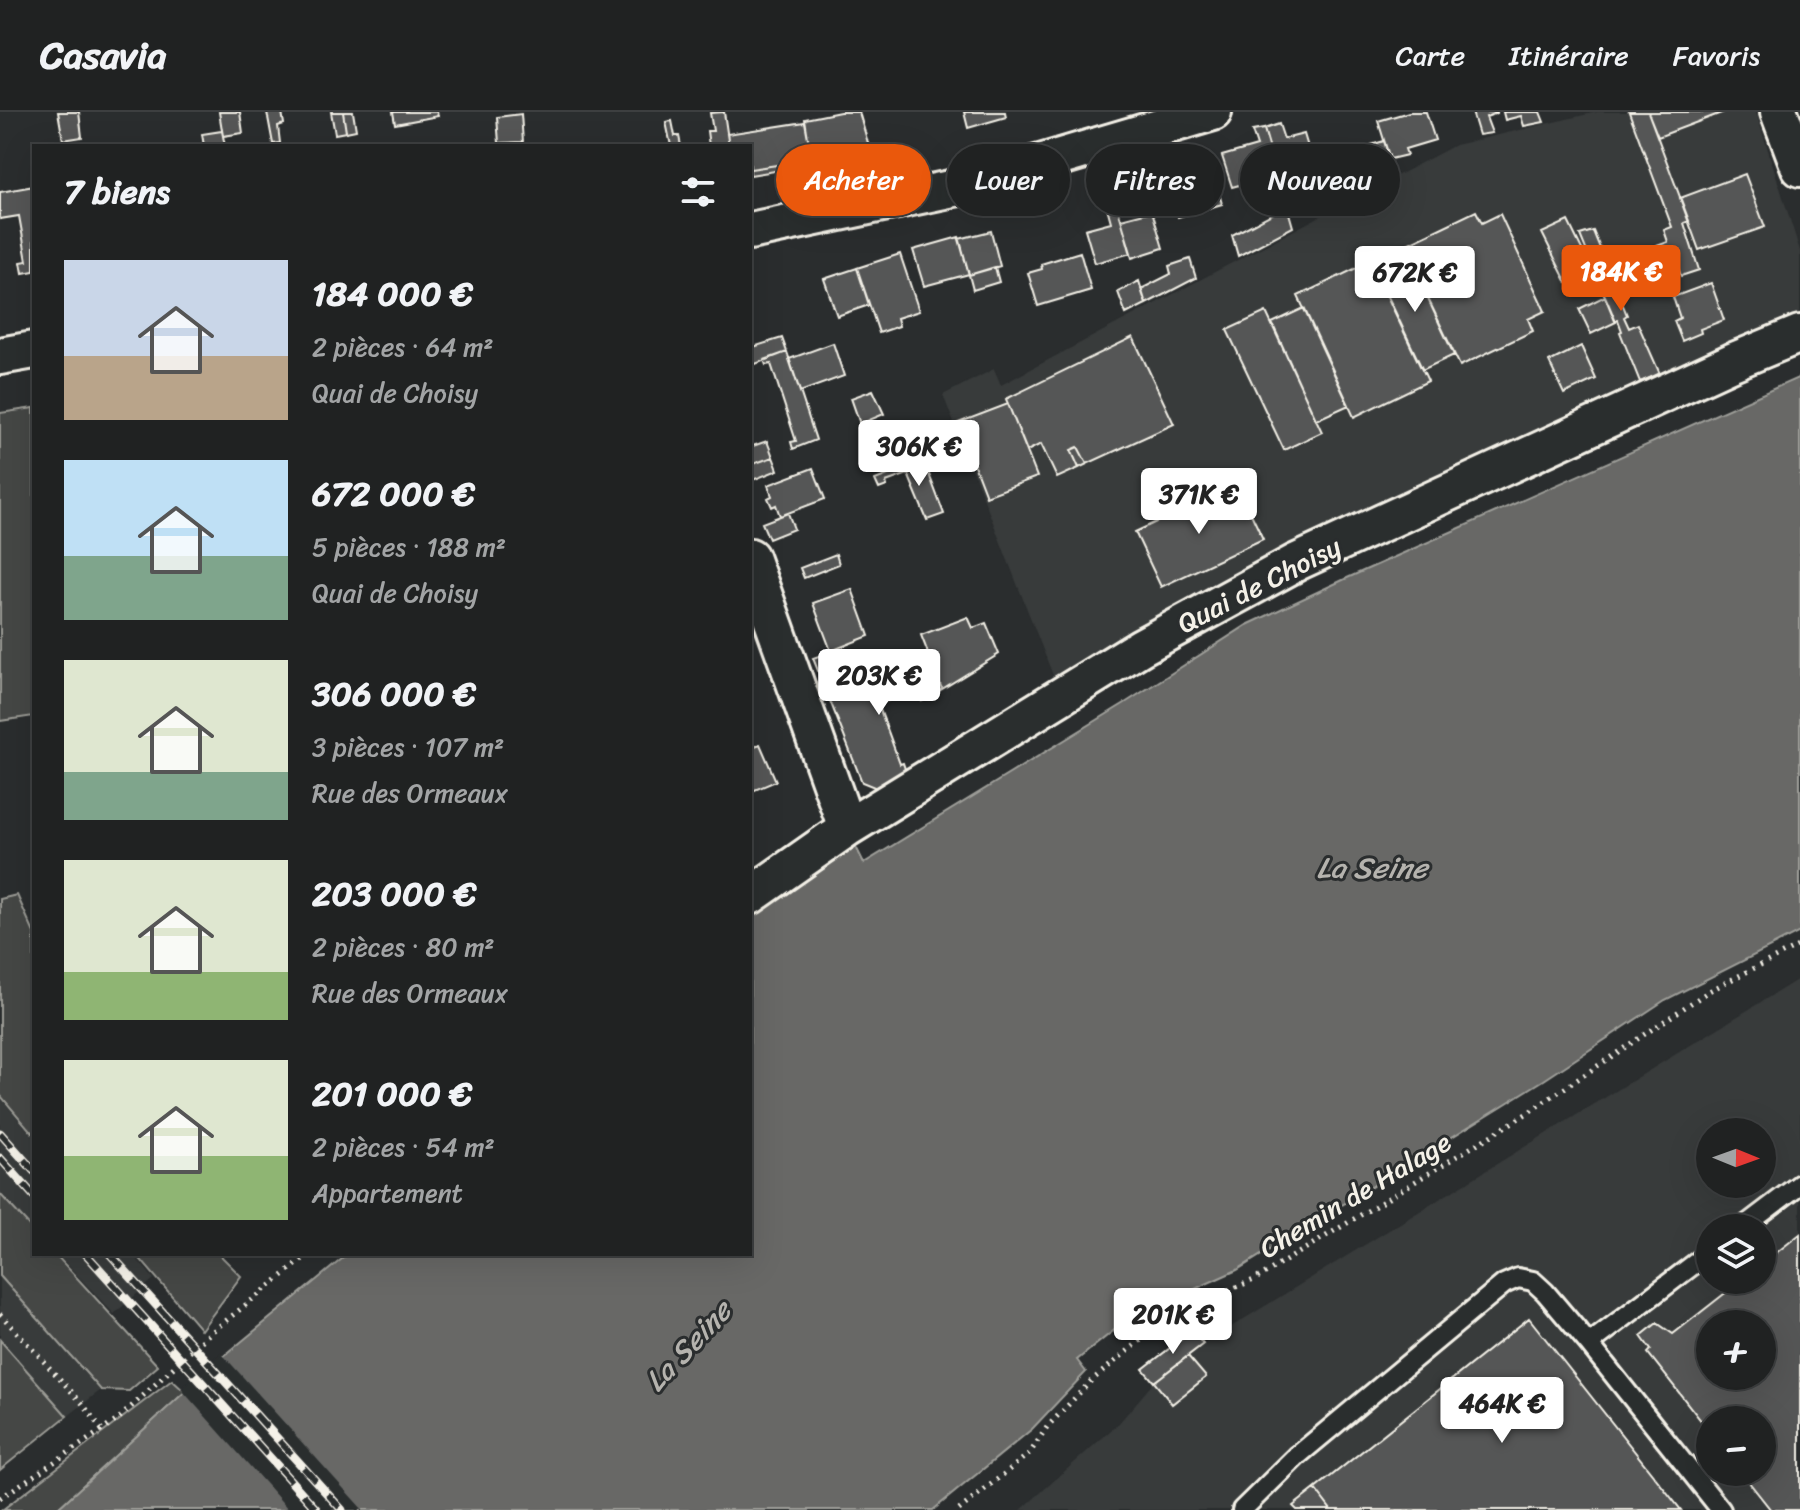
<!DOCTYPE html>
<html lang="fr">
<meta charset="utf-8">
<style>
body{margin:0;font-family:Sriracha,sans-serif;background:#282a2a;color:#f1f3f6;height:100vh;display:flex;flex-direction:column;font-size:30px;white-space:nowrap}
*{box-sizing:border-box;margin:0}
p{font-size:26px;color:#a2a4a5}
.icon{flex:none;width:44px;height:44px;fill:none;stroke:currentColor;stroke-width:2;stroke-linecap:round;stroke-linejoin:round}
.map{position:relative;flex:1;overflow:hidden}
.sheet{position:absolute;left:32px;top:32px;width:720px;height:1112px;display:flex;flex-direction:column;background:#202222;border-radius:0px;box-shadow:0 8px 32px #0002,0 0 0 2px #3d3f40}
.sheet>*{flex:none}
.top-card{position:absolute;left:776px;top:32px;width:760px;height:72px;display:flex;gap:16px}
.needle{width:52px;rotate:91deg}
.controls{position:absolute;left:1696px;top:1006px;display:grid;gap:16px}
.controls a{display:grid;place-items:center;width:80px;height:80px;border-radius:50%;background:#202222;box-shadow:0 8px 32px #0002,0 0 0 2px #3d3f40;font-size:40px}
.price{position:absolute;translate:-50% -68px;padding:0 18px;border-radius:8px;background:#fff;color:#222;font-size:26px;line-height:52px;filter:drop-shadow(0 2px 4px #0008)}
.price::after{content:'';position:absolute;left:50%;top:48px;width:24px;height:18px;margin-left:-12px;background:inherit;clip-path:polygon(0 0,100% 0,50% 100%)}
.price.active{background:#ea580c;color:#fff}
ul{padding:0;list-style:none}
li{display:flex;align-items:center;gap:24px;height:200px;padding:0 32px}
li span{display:grid;place-items:center;flex:none;width:224px;height:160px;border-radius:0px;color:#555}
li>.icon{margin-inline-start:auto}
span .icon{width:96px;height:96px;fill:#fffc;stroke-width:1}
li b{font-size:34px}
h2{display:flex;justify-content:space-between;align-items:center;height:96px;padding:0 32px;font-size:34px}
.chip{padding:0 28px;border-radius:36px;background:#202222;box-shadow:0 8px 32px #0002,0 0 0 2px #3d3f40;font-size:28px;line-height:72px}
.chip.active{background:#ea580c;color:#fff}
header{display:flex;align-items:center;gap:48px;box-sizing:border-box;height:112px;padding:0 40px;background:#202222;border-bottom:2px solid #3d3f40}
header strong{font-size:38px}
nav{display:flex;gap:44px;margin-inline-start:auto;font-size:28px}
.map>svg:first-child{display:block}
.built{fill:#373a3a;fill-rule:evenodd}
.green{fill:#444645;stroke:#9c9c96;stroke-width:2}
.water{fill:#676866;stroke:#9f9f9a;stroke-width:2}
.pier{fill:#2a2d2e}
.building{fill:#555756;stroke:#f4f1e8;stroke-width:2;fill-rule:evenodd}
.lines{fill:none;stroke-linecap:round;stroke-linejoin:round}
.lane-casing{stroke:#f4f1e8;stroke-width:24}
.street-casing{stroke:#f4f1e8;stroke-width:42}
.path{stroke:#f4f1e8;stroke-width:5;stroke-dasharray:2 6;stroke-linecap:butt}
.lane{stroke:#2a2d2e;stroke-width:18}
.street{stroke:#2a2d2e;stroke-width:36}
.rail-casing{stroke:#f4f1e8;stroke-width:9}
.rail{stroke:#2a2d2e;stroke-width:6;stroke-dasharray:18;stroke-linecap:butt}
.labels{text-anchor:middle;dominant-baseline:central;stroke-width:6;stroke-linejoin:round;paint-order:stroke}
.street-label{font-size:28px;fill:#f4f1e8;stroke:#2a2d2e}
.water-label{font-size:30px;font-style:italic;fill:#b5b3ae;stroke:#2a2d2e}
</style>
<header>
<strong>Casavia</strong>
<nav><a>Carte</a><a>Itinéraire</a><a>Favoris</a></nav>
</header>
<div class="map">
<svg width="1800" height="1398" viewBox="0 0 1800 1398">
<rect width="100%" height="100%" fill="#2a2d2e"/>
<filter id="ink" filterUnits="userSpaceOnUse"><feTurbulence type="fractalNoise" baseFrequency=".0125" numOctaves="2"/><feDisplacementMap in="SourceGraphic" scale="16" xChannelSelector="R" yChannelSelector="G"/><feConvolveMatrix kernelMatrix="1 2 1 2 8 2 1 2 1" color-interpolation-filters="sRGB"/></filter>
<g filter="url(#ink)">
<path class="built" d="M1597 0H1756L1800 139V209L1252 453 1054 566 943 283 994 257 1001 273 1455 33Z
M1800 866V1398H1021L1119 1311 1154 1270 1203 1232ZM1710 1020H1762V1072H1710ZM1710 1116H1762V1168H1710ZM1710 1212H1762V1264H1710ZM1710 1308H1762V1360H1710Z
M0 985 34 1025V1118L0 1082Z
M57 1142H133L154 1167 114 1202Z
M0 1164 101 1278 0 1358Z"/>
<path class="green" d="M34 296V604L0 609V301Z
M17 783 34 821V1023L0 983V787Z
M0 1082 34 1119V1142H55L158 1254 129 1279 101 1278 0 1164Z
M136 1142H219L241 1164 201 1218Z
M0 1228 67 1304 0 1358Z
M172 1268 185 1280 56 1398H2Z"/>
<path class="water" d="M1800 265V820L1665 888 1544 968 1237 1158 1175 1186 1167 1176 1077 1248 1086 1260 1032 1317 933 1398H56L224 1244 348 1142H750V804L856 735 864 751 1125 591 1247 513 1345 467Z"/>
<path class="pier" d="M221 1241 224 1244 363 1398H289L181 1277Z"/>
<path class="building" d="M58 0H79L82 25 63 28Z
M219 0H240L243 21 223 24Z
M267 0H282L284 12 278 14 280 31 273 32Z
M331 0H343L346 20 335 22Z
M343 0H353L356 18 346 20Z
M393 0H437L438 4 395 12Z
M724 0 729 34H709L707 19H713L710 1Z
M840 0H859L870 38 812 52 805 7Z
M964 0H1005L1006 5 968 16Z
M1409 0H1426L1435 28 1405 37 1407 43 1390 47 1378 9Z
M1472 0H1497V1L1486 5 1492 21 1479 23Z
M1503 0H1540L1544 10 1524 14 1521 4 1505 8Z
M1629 0H1648L1689 109 1684 111 1699 158 1681 164 1675 148 1657 154 1651 136 1668 130 1664 118 1672 115Z
M1648 0H1724L1658 25Z
M521 2 523 30 499 31 497 5Z
M672 9 675 24H679L681 34H671L666 10Z
M805 10 812 48 750 57V34H729L727 22Z
M1279 12 1284 27 1304 22 1313 52 1277 61 1264 17Z
M1264 17 1277 62 1267 65 1269 70 1262 72 1261 67 1232 75 1222 44 1257 34 1252 19Z
M222 19 225 34H204L202 22Z
M1384 29 1394 62 1327 97 1312 48 1332 42 1341 67 1376 50 1371 33Z
M812 48 813 53 750 63V57Z
M1107 60 1131 141 1095 151 1085 117 1111 110 1105 88 1098 90 1090 64Z
M1213 60 1222 92 1178 105 1168 72Z
M1745 62 1765 115 1699 138 1680 86Z
M34 74V159L23 161 21 150 27 149 19 104 0 107V80Z
M1287 94 1293 115 1238 144 1232 123Z
M1152 99 1163 136 1132 146 1121 107Z
M1476 99 1482 111 1500 102 1545 199 1528 207 1533 219 1460 254 1403 134Z
M1568 109 1592 158 1567 171 1542 121Z
M991 119 1000 154 969 163 959 127Z
M1593 119 1627 203 1624 205 1629 216 1638 212 1660 262 1640 270 1620 220 1622 219 1618 208 1615 209 1580 123Z
M959 125 969 162 924 174 913 138Z
M1080 140 1091 178 1038 194 1028 161 1042 157 1041 152Z
M900 142 919 199 897 206 899 214 879 221 857 156Z
M1409 146 1454 243 1422 258 1376 161Z
M1190 147 1196 166 1146 192 1141 177 1171 162 1169 154Z
M1371 149 1428 269 1354 305 1298 184Z
M995 155 999 170 973 178 969 163Z
M857 156 869 193 837 204 824 167Z
M1139 169 1146 192 1126 202 1118 180Z
M1711 171 1724 208 1700 217 1701 221 1682 229 1674 209 1680 206 1673 185Z
M1605 184 1616 210 1591 222 1579 197Z
M1304 196 1349 293 1316 308 1272 211Z
M1266 200 1322 320 1284 338 1227 218Z
M1133 225 1174 312 1087 352 1078 335 1071 338 1079 356 1057 366 1041 332 1027 339 1006 287Z
M782 226 787 240 750 254V236Z
M833 231 844 264 800 280 789 247Z
M1581 234 1596 267 1564 282 1549 250Z
M787 240 816 328 793 337 791 330 796 329 771 252 766 253 764 248Z
M873 278 884 302 860 312 851 286Z
M1008 292 1037 365 986 384 958 311Z
M910 314 924 349 911 354 898 320Z
M767 329 773 345 750 353V335Z
M1078 335 1087 352 1079 356 1071 338Z
M773 345 778 358 750 369V353Z
M924 349 944 402 927 408 908 362 886 370 887 374 879 377 875 368Z
M813 356 825 387 780 404 776 393 772 395 768 386 772 384 768 373Z
M1237 372 1263 427 1161 475 1135 420Z
M788 401 794 417 769 427 762 411Z
M836 442 839 452 804 466 800 456Z
M852 477 869 524 831 539 813 491Z
M968 505 973 516 986 511 999 542 942 577 921 523Z
M838 537 851 572 827 581 813 546Z
M929 543 942 577 922 589 918 578 878 592 900 652 903 651 906 660 879 677 862 670 827 581Z
M760 632 776 669 750 680V636Z
M1800 1122V1398H1771L1741 1360H1762V1308H1710V1320L1648 1241 1651 1238 1641 1224 1657 1211 1673 1222 1742 1168H1762V1152ZM1710 1212H1762V1264H1710Z
M1529 1206 1681 1398H1331L1315 1377Z
M1192 1219 1203 1232 1154 1270 1143 1257Z
M1188 1244 1206 1265 1172 1292 1154 1270Z
M1315 1377 1331 1398H1297L1293 1394Z"/>
<g class="lines">
<defs>
<path id="lane" d="M1742 1116 1800 1072
M1589 1232 1710 1140
M1242 1398 1297 1344 1504 1172 1518 1166 1533 1169 1545 1180 1589 1232 1721 1398"/>
<path id="street" d="M1779 0 1800 56
M750 119 959 75 1213 0
M0 244 34 238
M750 445 847 716
M750 784 847 716 1141 535 1297 450 1732 250 1800 222"/>
</defs>
<use href="#lane" class="lane-casing"/>
<use href="#street" class="street-casing"/>
<path class="path" d="M0 1202 82 1291 103 1319
M0 1386 116 1309 209 1222 310 1142
M959 1398 1030 1341 1047 1315 1091 1269 1178 1198 1254 1168 1526 1002 1709 879 1800 833"/>
<use href="#lane" class="lane"/>
<use href="#street" class="street"/>
<defs>
<path id="rail" d="M0 1021 34 1059
M0 1046 34 1084
M86 1142 317 1398
M110 1142 342 1398"/>
</defs>
<use href="#rail" class="rail-casing"/>
<use href="#rail" class="rail"/>
</g>
</g>
<g class="labels">
<g class="street-label">
<text transform="translate(1259 473) rotate(-27)">Quai de Choisy</text>
<text transform="translate(1355 1083) rotate(-31)">Chemin de Halage</text>
</g>
<g class="water-label">
<text x="1372" y="756">La Seine</text>
<text transform="translate(688 1234) rotate(-47)">La Seine</text>
</g>
</g>
</svg>
<div class="controls">
<a><svg class="needle" viewBox="-14 -14 28 28"><path d="M0-13l5 13h-10z" fill="#e53935"/><path d="M0 13l5-13h-10z" fill="#a2a4a5"/></svg></a>
<a><svg class="icon" aria-label="layers" viewBox="0 0 24 24"><path d="M12 4l9 5-9 5-9-5zM3 14l9 5 9-5"/></svg></a>
<a>+</a>
<a>−</a>
</div>
<b class="price active" style="left:1621px;top:201px">184K €</b>
<b class="price" style="left:1415px;top:202px">672K €</b>
<b class="price" style="left:919px;top:376px">306K €</b>
<b class="price" style="left:1199px;top:424px">371K €</b>
<b class="price" style="left:879px;top:605px">203K €</b>
<b class="price" style="left:1173px;top:1244px">201K €</b>
<b class="price" style="left:1502px;top:1333px">464K €</b>
<div class="top-card">
<a class="chip active">Acheter</a>
<a class="chip">Louer</a>
<a class="chip">Filtres</a>
<a class="chip">Nouveau</a>
</div>
<section class="sheet">
<h2>7 biens<svg class="icon" aria-label="filters" viewBox="0 0 24 24"><path d="M4 7h16M4 17h16"/><circle cx="9" cy="7" r="2"/><circle cx="15" cy="17" r="2"/></svg></h2>
<ul>
<li><span style="background:linear-gradient(#c9d6e8 60%,#b9a48a 0)"><svg class="icon" aria-label="home" viewBox="0 0 24 24"><path d="M3 11l9-7 9 7M6 9v11h12V9"/></svg></span><div><b>184 000 €</b><p>2 pièces · 64 m²</p><p>Quai de Choisy</p></div></li>
<li><span style="background:linear-gradient(#bfe0f5 60%,#7fa58c 0)"><svg class="icon" aria-label="home" viewBox="0 0 24 24"><path d="M3 11l9-7 9 7M6 9v11h12V9"/></svg></span><div><b>672 000 €</b><p>5 pièces · 188 m²</p><p>Quai de Choisy</p></div></li>
<li><span style="background:linear-gradient(#dfe7d0 70%,#7fa58c 0)"><svg class="icon" aria-label="home" viewBox="0 0 24 24"><path d="M3 11l9-7 9 7M6 9v11h12V9"/></svg></span><div><b>306 000 €</b><p>3 pièces · 107 m²</p><p>Rue des Ormeaux</p></div></li>
<li><span style="background:linear-gradient(#dfe7d0 70%,#8fb573 0)"><svg class="icon" aria-label="home" viewBox="0 0 24 24"><path d="M3 11l9-7 9 7M6 9v11h12V9"/></svg></span><div><b>203 000 €</b><p>2 pièces · 80 m²</p><p>Rue des Ormeaux</p></div></li>
<li><span style="background:linear-gradient(#dfe7d0 60%,#8fb573 0)"><svg class="icon" aria-label="home" viewBox="0 0 24 24"><path d="M3 11l9-7 9 7M6 9v11h12V9"/></svg></span><div><b>201 000 €</b><p>2 pièces · 54 m²</p><p>Appartement</p></div></li>
</ul>
</section>
</div>
